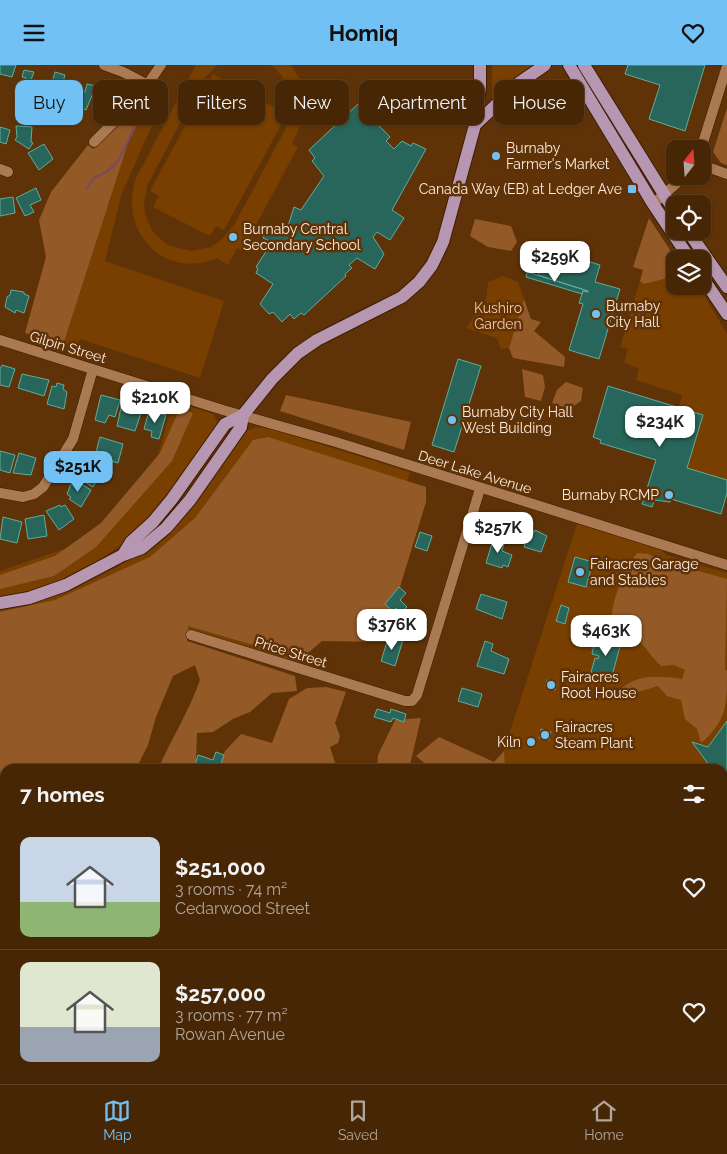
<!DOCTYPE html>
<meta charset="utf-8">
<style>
body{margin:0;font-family:Raleway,sans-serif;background:#513213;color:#f1f3f6;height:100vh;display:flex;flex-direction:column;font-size:19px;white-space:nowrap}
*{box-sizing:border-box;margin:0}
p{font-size:16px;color:#b0a59a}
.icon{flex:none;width:28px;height:28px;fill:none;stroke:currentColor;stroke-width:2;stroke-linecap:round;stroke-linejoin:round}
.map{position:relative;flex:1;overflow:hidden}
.panel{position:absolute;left:0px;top:699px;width:728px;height:321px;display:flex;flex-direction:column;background:#472605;border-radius:15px 15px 0 0;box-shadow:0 1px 4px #0004,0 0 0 1px #5f4327}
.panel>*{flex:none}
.guide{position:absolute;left:15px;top:15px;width:698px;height:45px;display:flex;gap:10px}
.needle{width:32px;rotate:17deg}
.controls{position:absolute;left:666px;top:75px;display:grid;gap:10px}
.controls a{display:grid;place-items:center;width:45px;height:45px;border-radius:10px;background:#472605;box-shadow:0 1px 4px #0004,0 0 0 1px #5f4327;font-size:25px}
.price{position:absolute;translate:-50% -42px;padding:0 11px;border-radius:10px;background:#fff;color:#222;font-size:16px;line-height:32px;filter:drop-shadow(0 1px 2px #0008)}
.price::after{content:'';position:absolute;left:50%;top:30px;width:15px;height:11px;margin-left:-8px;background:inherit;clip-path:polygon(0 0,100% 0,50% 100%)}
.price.current{background:#72c1f5;color:#111}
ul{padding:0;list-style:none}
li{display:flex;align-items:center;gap:15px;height:125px;padding:0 20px}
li+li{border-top:1px solid #5f4327}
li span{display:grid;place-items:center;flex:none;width:140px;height:100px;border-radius:10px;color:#555}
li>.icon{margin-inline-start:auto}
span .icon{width:60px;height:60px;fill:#fffc;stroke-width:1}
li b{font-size:21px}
h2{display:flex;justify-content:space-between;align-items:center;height:60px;padding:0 20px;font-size:21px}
.chip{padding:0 18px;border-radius:10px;background:#472605;box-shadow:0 1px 4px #0004,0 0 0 1px #5f4327;font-size:18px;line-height:45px}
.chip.current{background:#72c1f5;color:#111}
header{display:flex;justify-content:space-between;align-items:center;height:65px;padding:0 20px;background:#72c1f5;color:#111;font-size:22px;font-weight:700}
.tabs{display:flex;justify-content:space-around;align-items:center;height:70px;border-top:1px solid #5f4327;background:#472605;font-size:14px;color:#b0a59a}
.tabs a{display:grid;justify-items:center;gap:2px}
.tabs .current{color:#72c1f5}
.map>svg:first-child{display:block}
.green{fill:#783f00}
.forest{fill:#935a28}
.water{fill:#480624;stroke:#7e4b5c}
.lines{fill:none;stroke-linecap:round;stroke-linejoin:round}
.stream{stroke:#7e4b5c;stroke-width:2.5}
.building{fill:#28655a;stroke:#5eae9d}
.minor-casing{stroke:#3e1d00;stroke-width:11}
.major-casing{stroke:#3e1d00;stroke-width:14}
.minor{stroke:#ab7a52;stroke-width:10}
.major{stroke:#b796b1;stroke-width:12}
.poi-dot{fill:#72c1f5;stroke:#5f3307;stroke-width:2}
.labels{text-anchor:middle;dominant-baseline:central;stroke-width:5;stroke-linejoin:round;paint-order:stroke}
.poi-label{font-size:14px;fill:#fdecdf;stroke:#5f3307;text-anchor:start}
.park-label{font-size:14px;fill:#f9c69f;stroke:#5f3307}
.street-label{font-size:14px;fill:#fdecdf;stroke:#5f3307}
</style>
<header><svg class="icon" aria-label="menu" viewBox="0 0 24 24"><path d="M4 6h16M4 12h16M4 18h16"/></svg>Homiq<svg class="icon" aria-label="heart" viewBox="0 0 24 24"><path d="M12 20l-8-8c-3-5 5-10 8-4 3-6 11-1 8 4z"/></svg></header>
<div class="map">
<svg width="727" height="1019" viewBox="0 0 727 1019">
<rect width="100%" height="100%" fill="#5f3307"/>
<path class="green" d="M196 0H217L202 16 147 121 144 139 145 149 152 165 156 170 168 180 191 186 211 182 219 177 234 160 286 63C297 38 291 17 271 0H290C312 27 306 51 292 79L298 82 242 186 237 183 228 200 217 193C163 216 118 165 136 113Z
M492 0H537L492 37Z
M213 9 287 49 224 165 216 161 210 171 153 142 159 131 150 126Z
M149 31 159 45 122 128 105 196 224 236 200 313 80 274 76 283 63 280 140 41Z
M503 211 518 217 524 234 509 283 501 284 497 273 466 263 486 235 488 217Z
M673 212 675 214V221H691L704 230 727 269V415L687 403 703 350 679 342 682 330 636 315 639 304 624 297 628 284 620 282 640 216 644 219Z
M173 336 213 349 218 358 216 363C192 397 169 435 138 465 101 500 51 525 0 532V506L70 482 99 463 154 405Z
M256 362 271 364 410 407 367 545 319 532 299 599 175 570 5 704V1015H722V704H498L577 459 662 485 666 490 727 508V1019H0V544L77 521 117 502 138 489 184 451 247 366Z"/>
<path class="forest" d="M140 41 63 280 25 268 46 192 39 155 51 127 88 80 93 84Z
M727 43V100L721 98 713 87Z
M649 153 676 194 675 214 672 212 644 219 640 216 643 205 633 202Z
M475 154 511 161 517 177 511 186 488 182 470 171Z
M524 234 531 254 541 257 534 266 565 292 564 302 513 293 509 283Z
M522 304 543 310 545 322 541 336 525 332Z
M566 317 583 323 581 336 569 344 552 338 557 325Z
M286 330 411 357 404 385 280 346Z
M180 343 193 348 172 396 96 482 54 511 0 524V510L55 491 101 458 160 388Z
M268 372 426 422V437L400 522 387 577 322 576 301 594 188 561 187 576 295 611 297 626 272 628 250 647 233 654 213 667 197 668 196 693 198 704H158C172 673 189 646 200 615L195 600 173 611 156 652 148 680 136 704H5V824L0 822V547L55 535 150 492 195 453 253 375Z
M637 488 648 489 670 498 727 514 725 604 727 606C727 639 727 656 701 678L697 664 685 654 681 635 667 631 658 621 611 635C630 609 652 610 682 614L685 605 674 600 661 601C640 580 643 571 612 563 608 543 624 504 637 488Z
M326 622 346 627 335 658 340 671 338 678 330 682 337 704H266V701L258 704H218L225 686 241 669 272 678 289 634 307 623Z
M421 653 409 704H377L378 690 395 655Z
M439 672 494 697 504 686 505 704H431L416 691Z
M727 855V1019H600L587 1015H722V859Z"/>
<path class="water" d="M0 851 5 852V1015H585L594 1019H0Z"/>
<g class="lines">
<path class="stream" d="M87 123 94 113 108 106 118 96 149 33"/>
</g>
<path class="building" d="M0 0H16L12 12 0 9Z
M628 0H705L685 66 649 54 660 20 625 9Z
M24 5 34 7 31 15 48 21 45 34 24 27 26 13 22 12Z
M55 7 65 10 63 17 73 18 68 34 49 28Z
M87 19 96 21 86 45 80 43 81 41 72 38 71 35 77 24 85 27Z
M104 23 112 28 111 30 118 31 119 33 118 37 112 43H109L108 46 96 42Z
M358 39 390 72 386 76 394 84 402 76 411 81 413 78 426 84 392 145 404 153 390 175 377 167 373 172 384 189 375 204 357 193 349 200 352 203 345 209 346 211 304 250 301 248 294 254 290 249 282 257 273 247 269 249 260 239 273 219 256 208 258 203 256 202 272 177 263 173 268 163 285 171 294 142 301 145 324 111 312 96 315 93 309 85Z
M16 61 32 62 31 77 33 78 29 84 15 75 17 72Z
M0 62 10 65 6 79 0 77Z
M44 79 53 94 39 105 28 88Z
M36 123 41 135 30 140 34 147 25 151 16 133Z
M13 132 15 148 0 151V134Z
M553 188 567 193 568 190 600 200 595 217 620 224 599 294 569 285 583 239 579 238 583 226 588 227V226L538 210 541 202 548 204Z
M527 207 588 226V227L583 226 582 229 526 212Z
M11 225 24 227V229L29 231 24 248 16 245 15 248 5 242 7 232 10 230Z
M458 294 481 301 454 387 432 380Z
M2 300 15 304 9 322 0 320V304Z
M22 309 49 315 44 331 18 323Z
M57 318 64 320 63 324 67 327 64 344 47 339 52 321 56 322Z
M608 321 703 350 687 403 727 415V428L721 449 671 434 670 437 654 435 652 442 642 439 656 395 600 378 601 375 593 372Z
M101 330 120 335 115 352 109 350 105 358 95 355Z
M122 338 132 340 130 345 141 348 135 366 117 361Z
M149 346 166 350 159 374 151 372 152 366 144 364Z
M100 372 123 379 118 398 95 391Z
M0 386 15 390 10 408 0 405Z
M19 388 36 393 31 410 13 408Z
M86 395 103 405 93 422 77 412Z
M73 414 91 425 81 442 69 434 71 432 67 429Z
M60 440 61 442 65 440 74 454 59 465 46 446Z
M44 450 47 471 28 474 25 454Z
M3 452 22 457 17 478 0 474Z
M535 465 547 471 541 487 524 482 529 466 534 467Z
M420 467 432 471 427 486 415 482Z
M494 472 505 475 502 486 512 490 508 502 503 500 502 503 486 498Z
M575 492 593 497 586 522 568 517Z
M399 522 406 528 400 535 407 542 401 548 396 543 393 546 385 539Z
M481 529 507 537 502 554 476 544Z
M561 540 569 543 565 559 556 556Z
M391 571 403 575 395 601 381 596 387 577 389 578Z
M612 571 622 574 612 611 601 608 599 613 590 611 595 593 598 594 599 591 592 589 594 579 602 582 603 578 607 579 609 572Z
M485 576 493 579 491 586 509 594 504 609 477 601Z
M547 615 557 619 555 625 545 621Z
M462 623 482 629 478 642 458 636Z
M377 644 390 648 391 644 406 649 404 657 393 653 391 657 374 652Z
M727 656V723L722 717V704H712L692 677 708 682Z
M541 664 551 667 549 675 539 673Z
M216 687 224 690 219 704 194 703 198 690 213 695Z"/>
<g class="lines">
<defs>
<path id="minor" d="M104 0 123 7 148 20
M94 77 139 32 161 0
M701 84 727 1
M702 100 727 109
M0 104 8 107
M653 139 685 111
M0 275 223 345 336 377 727 500
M0 428 23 432 34 429 43 422 73 374 93 304
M191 570 405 636H412L417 630 480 424"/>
<path id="major" d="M569 0 653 139 690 194
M584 0 675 147
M475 60 519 18 545 0
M688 166 727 222
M702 212 727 249
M123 490 131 477 153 457 172 434 225 359 243 350 272 314 298 288 317 275 402 232 419 217 432 200 443 177 475 60 480 21V0
M0 538 29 533 66 520 123 490 142 483 166 463 190 435 241 362 243 350"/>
</defs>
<use href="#minor" class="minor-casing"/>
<use href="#major" class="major-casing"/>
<use href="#minor" class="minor"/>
<use href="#major" class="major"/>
</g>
<g class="poi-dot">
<circle cx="496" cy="91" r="5"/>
<rect x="627" y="119" width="10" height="10" rx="2.5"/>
<circle cx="233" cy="172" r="5"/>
<circle cx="596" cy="249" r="5"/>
<circle cx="452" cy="355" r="5"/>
<circle cx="669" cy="430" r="5"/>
<circle cx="580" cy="507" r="5"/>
<circle cx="551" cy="620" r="5"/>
<circle cx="545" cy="670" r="5"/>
<circle cx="531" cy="677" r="5"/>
</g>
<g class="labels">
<g class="poi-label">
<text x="506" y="83">Burnaby<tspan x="506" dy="16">Farmer's Market</tspan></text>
<text x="622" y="124" text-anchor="end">Canada Way (EB) at Ledger Ave</text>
<text x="243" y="164">Burnaby Central<tspan x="243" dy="16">Secondary School</tspan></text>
<text x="606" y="241">Burnaby<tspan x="606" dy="16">City Hall</tspan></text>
<text x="462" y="347">Burnaby City Hall<tspan x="462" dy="16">West Building</tspan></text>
<text x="659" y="430" text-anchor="end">Burnaby RCMP</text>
<text x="590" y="499">Fairacres Garage<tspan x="590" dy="16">and Stables</tspan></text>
<text x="561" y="612">Fairacres<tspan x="561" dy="16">Root House</tspan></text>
<text x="555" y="662">Fairacres<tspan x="555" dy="16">Steam Plant</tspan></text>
<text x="521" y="677" text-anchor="end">Kiln</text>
</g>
<g class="park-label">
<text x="498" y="243">Kushiro<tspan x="498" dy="16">Garden</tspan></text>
</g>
<g class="street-label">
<text transform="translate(68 282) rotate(17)">Gilpin Street</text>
<text transform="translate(475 407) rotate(17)">Deer Lake Avenue</text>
<text transform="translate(291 587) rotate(17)">Price Street</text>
</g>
</g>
</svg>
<div class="controls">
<a><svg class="needle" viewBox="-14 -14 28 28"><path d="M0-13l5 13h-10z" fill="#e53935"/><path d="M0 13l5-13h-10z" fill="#b0a59a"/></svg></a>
<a><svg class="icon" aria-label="locate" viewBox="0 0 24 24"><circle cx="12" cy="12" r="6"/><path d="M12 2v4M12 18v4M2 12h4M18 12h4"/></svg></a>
<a><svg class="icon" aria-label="layers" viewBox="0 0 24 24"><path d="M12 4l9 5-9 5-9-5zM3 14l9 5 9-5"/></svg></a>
</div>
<b class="price" style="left:555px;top:218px">$259K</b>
<b class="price" style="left:155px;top:359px">$210K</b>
<b class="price" style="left:660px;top:383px">$234K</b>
<b class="price current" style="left:78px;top:428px">$251K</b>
<b class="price" style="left:498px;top:489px">$257K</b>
<b class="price" style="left:392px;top:586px">$376K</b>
<b class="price" style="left:606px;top:592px">$463K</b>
<div class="guide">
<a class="chip current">Buy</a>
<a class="chip">Rent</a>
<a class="chip">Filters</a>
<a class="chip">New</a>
<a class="chip">Apartment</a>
<a class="chip">House</a>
</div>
<section class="panel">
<h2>7 homes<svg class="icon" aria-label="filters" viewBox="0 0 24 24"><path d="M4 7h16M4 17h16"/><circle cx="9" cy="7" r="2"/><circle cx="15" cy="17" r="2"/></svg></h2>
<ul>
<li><span style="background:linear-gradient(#c9d6e8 65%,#8fb573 0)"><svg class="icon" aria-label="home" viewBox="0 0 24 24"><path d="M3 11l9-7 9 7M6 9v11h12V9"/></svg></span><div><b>$251,000</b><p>3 rooms · 74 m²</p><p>Cedarwood Street</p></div><svg class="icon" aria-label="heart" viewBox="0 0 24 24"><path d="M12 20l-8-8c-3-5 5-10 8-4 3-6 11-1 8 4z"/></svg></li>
<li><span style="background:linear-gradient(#dfe7d0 65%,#9aa5b1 0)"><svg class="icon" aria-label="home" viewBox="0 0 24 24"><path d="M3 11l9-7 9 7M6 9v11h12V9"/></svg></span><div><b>$257,000</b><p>3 rooms · 77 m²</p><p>Rowan Avenue</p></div><svg class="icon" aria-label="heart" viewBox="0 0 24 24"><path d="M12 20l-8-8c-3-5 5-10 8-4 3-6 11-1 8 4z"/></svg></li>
</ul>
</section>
</div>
<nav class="tabs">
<a class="current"><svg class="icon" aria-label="map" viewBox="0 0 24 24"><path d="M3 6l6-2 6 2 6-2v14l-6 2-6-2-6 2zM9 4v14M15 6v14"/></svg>Map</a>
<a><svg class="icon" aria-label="saved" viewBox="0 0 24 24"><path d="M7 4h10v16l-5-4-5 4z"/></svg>Saved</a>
<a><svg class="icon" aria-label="home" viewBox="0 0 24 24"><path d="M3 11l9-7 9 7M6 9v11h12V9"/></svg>Home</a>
</nav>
